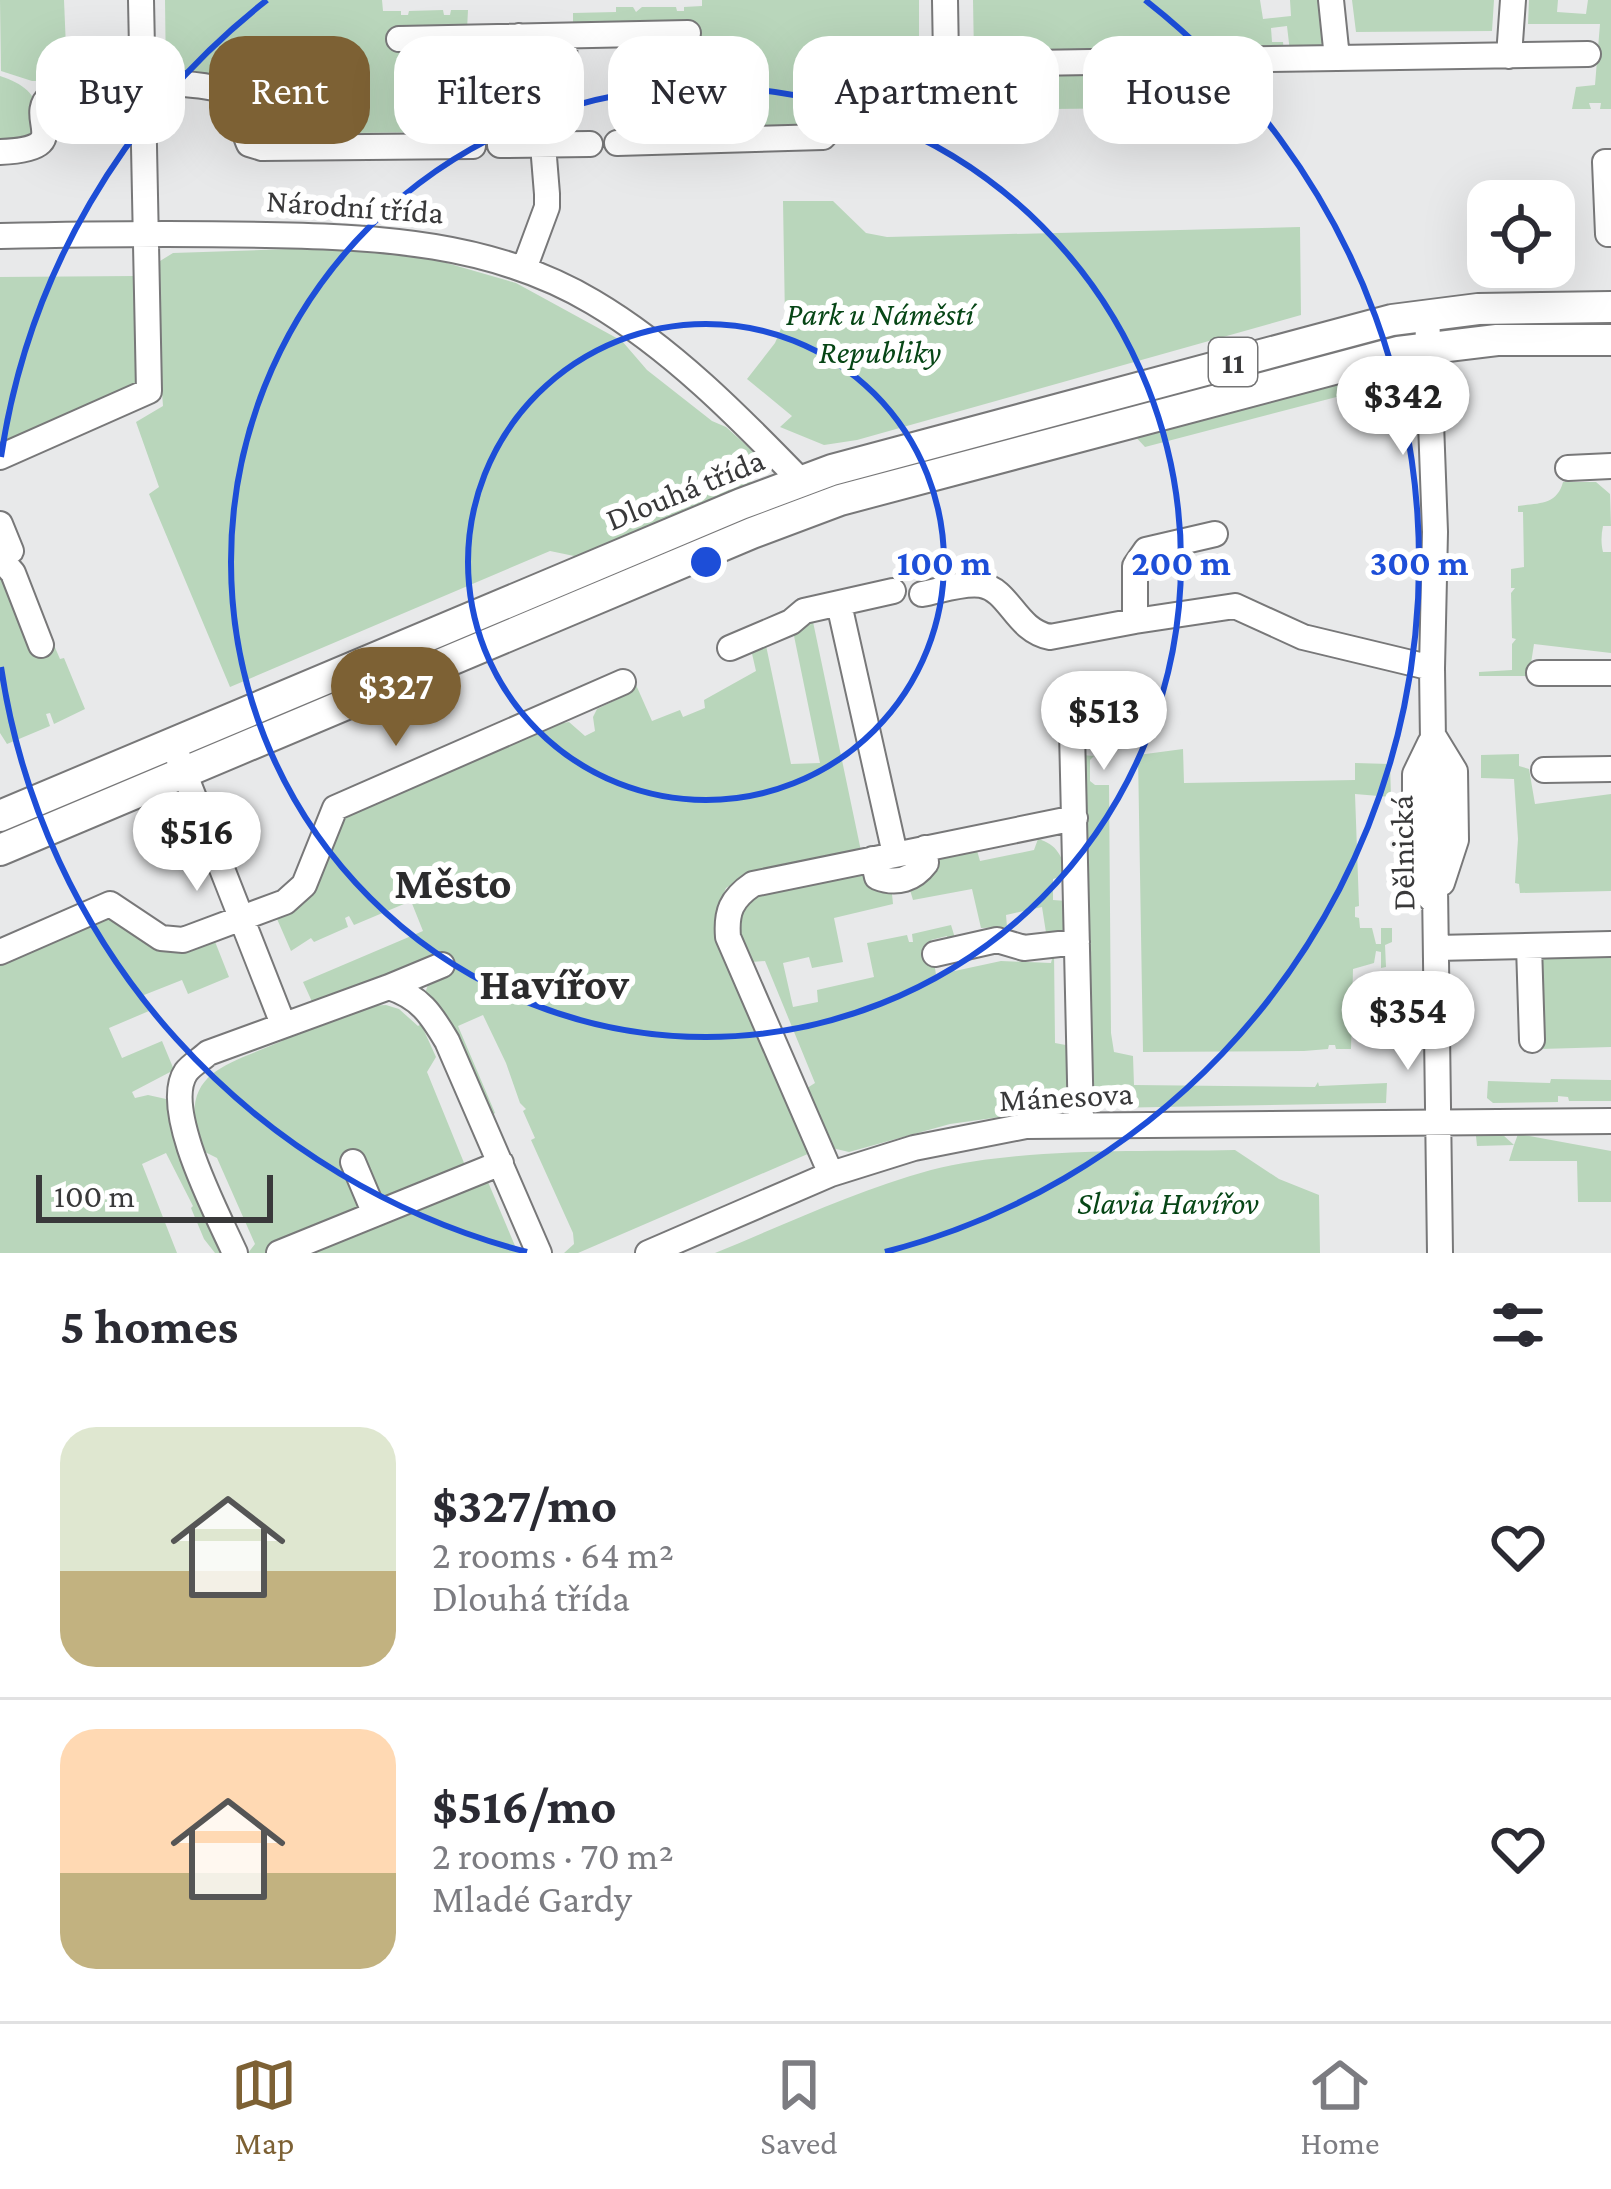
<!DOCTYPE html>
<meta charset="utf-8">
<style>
body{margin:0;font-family:"Crimson Pro",serif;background:#f7f7f7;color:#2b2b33;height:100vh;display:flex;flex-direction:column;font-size:45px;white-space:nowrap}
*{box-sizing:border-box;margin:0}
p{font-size:39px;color:#7c7c81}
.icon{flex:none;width:66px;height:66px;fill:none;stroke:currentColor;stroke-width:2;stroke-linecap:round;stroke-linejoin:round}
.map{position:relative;height:1253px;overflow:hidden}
.side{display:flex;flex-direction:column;background:#fff;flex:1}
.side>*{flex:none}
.hud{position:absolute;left:36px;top:36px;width:1539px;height:108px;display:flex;gap:24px}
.buttons{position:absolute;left:1467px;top:180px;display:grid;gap:24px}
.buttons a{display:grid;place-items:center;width:108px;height:108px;border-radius:24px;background:#fff;box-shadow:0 12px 48px #0002;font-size:60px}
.scale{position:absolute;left:36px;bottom:30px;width:237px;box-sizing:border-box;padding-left:12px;border:6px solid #39393a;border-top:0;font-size:33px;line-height:42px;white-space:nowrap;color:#39393a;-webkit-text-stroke:9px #fff;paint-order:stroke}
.price{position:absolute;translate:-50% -102px;padding:0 27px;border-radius:42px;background:#fff;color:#222;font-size:39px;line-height:78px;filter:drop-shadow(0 3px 6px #0008)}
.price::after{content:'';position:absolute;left:50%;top:72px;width:36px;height:27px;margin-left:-18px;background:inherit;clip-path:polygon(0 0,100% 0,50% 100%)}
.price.selected{background:#7d6134;color:#fff}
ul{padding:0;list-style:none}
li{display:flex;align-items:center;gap:36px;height:300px;padding:0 60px}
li+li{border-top:3px solid #e1e1e2}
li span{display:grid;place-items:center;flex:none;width:336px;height:240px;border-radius:36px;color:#555}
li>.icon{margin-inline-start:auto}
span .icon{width:144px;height:144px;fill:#fffc;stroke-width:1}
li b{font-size:51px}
h2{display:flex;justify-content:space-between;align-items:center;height:144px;padding:0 60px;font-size:51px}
.tag{padding:0 42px;border-radius:36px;background:#fff;box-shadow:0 12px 48px #0002;font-size:42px;line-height:108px}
.tag.selected{background:#7d6134;color:#fff}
.tabs{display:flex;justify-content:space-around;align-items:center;height:168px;border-top:3px solid #e1e1e2;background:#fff;font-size:33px;color:#7c7c81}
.tabs a{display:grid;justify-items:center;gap:6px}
.tabs .selected{color:#7d6134}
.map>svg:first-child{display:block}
.green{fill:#b9d6bb}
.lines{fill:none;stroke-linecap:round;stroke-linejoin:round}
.minor-casing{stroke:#787879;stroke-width:28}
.major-casing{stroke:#787879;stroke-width:34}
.minor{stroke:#fff;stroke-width:24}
.major{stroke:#fff;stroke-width:30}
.ring{fill:none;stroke:#1d4ed8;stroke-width:6}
.labels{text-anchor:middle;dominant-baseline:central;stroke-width:12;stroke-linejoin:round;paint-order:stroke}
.shield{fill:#fff;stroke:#747475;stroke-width:3}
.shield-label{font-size:30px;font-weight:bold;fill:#39393a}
.street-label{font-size:33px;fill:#39393a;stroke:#fff}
.park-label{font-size:33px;font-style:italic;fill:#074616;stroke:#fff}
.district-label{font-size:45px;font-weight:bold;fill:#2c2c2d;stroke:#fff}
.centre{fill:#1d4ed8;stroke:#fff;stroke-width:6}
.ring-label{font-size:36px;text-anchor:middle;font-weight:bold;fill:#1d4ed8;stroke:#fff;stroke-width:12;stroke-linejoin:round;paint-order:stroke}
</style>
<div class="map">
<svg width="1611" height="1253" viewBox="0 0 1611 1253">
<rect width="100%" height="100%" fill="#e8e9ea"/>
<path class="green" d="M0 0H64L67 72H84L85 64 114 63 115 80 32 81 1 71Z
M165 0H382L383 11H401V15H408L409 11 443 10 444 15H450L451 10H468L465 68 428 70 429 126H441V132L262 134C245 123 242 99 237 81L166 79Z
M702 0H919V43L903 48 823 127 625 129 624 40 573 27V13L616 12V7H633L636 12 642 7H676L677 11H684V7L702 6Z
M973 0H1260L1263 19 1291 16 1290 0H1319L1323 39 1320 50 1290 52 1287 26 1271 28 1272 42H1283L1284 52 974 56Z
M1352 0H1494L1492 31 1356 32Z
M1529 0H1558L1557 12 1586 14 1588 0H1611V109H1600L1601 103H1589L1591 109H1572L1576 87 1595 85 1600 24H1528Z
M1254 65V105L1244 107 1051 109 1038 99 1036 81 1043 69Z
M0 76C33 87 44 102 31 136L0 143Z
M783 201H833L866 233 887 237 1300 227 1301 315 857 440 824 445 780 427 792 416 747 379 775 343 785 319Z
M319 248 426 257 516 283 622 341 647 370 712 421 726 427 755 453 759 471 748 486 579 557 550 551 230 687 149 494 159 487 136 422 163 406 153 275 160 261 173 253Z
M135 276 143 378 135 393 0 451V277Z
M1360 377 1359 386 1348 394 1145 447 1132 433Z
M1563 482H1596L1610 494 1611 526H1603C1601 535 1601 544 1603 552H1611V653L1534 644 1529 676H1479V672L1512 670V644L1516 639 1512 638 1511 593 1515 588H1511V569L1524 567 1523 512H1518V506C1539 503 1557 505 1563 482Z
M0 552 46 627 60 659 64 658 85 709 54 724 50 713 46 714 50 726 7 744 0 733Z
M812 617 861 851 740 879 726 888 716 912 717 932 810 1153 578 1253H564L574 1244 573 1233 531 1140 535 1138 523 1111 526 1109 520 1103 506 1063 483 1015 458 1026 495 1113 492 1115 424 996 429 982 314 1006 303 982 423 931 411 901 354 925 349 916 345 918 348 927 314 942 311 938 291 951 274 912 344 815 552 725 569 722 585 736 595 731 593 717 597 709 630 693 622 672 629 669 652 721 680 710 683 717 705 708 704 700 756 671 750 645 764 636 791 764 820 763 793 631Z
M1183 749 1184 783 1355 780V763L1390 764 1391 797 1355 794 1359 906 1355 907V917L1359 918 1360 928H1372L1376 944H1381V928H1392V942L1385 945 1386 967 1381 968V952L1376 951 1374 963 1353 969 1351 1049H1336L1335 1045H1329L1328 1049 1304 1051 1143 1052 1138 755Z
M1519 754V766L1529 769 1535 804 1611 794V891L1520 893 1519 884 1515 883 1518 839 1514 779 1481 778V755Z
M1082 755 1094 756 1090 760V781L1095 785H1109L1111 1033 1114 1052 1133 1056 1134 1085 1315 1087 1318 1082 1319 1086 1387 1083 1386 1103 1106 1108 1091 1101Z
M1038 839C1057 844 1063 857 1066 875L1053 879V900L1067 901 1072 931 1047 939 1042 907 1006 915 1007 927 981 928 972 889 913 900 910 890 892 894 893 904 834 918 843 962 812 968 809 957 783 963 793 1007 818 1002 817 990 874 977 867 943 907 935 909 942H913L912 934 951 925 955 938 949 946 947 936 931 940 936 975 1001 961 1051 963 1054 951 1055 1043 1071 1046C1071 1068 1079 1097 1057 1109L950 1124 849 1152 832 1148 804 1090 815 1083 765 961 752 962C738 936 733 913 760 894L976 847 980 861 1034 850Z
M110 915 139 926 212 934 229 977 188 994 182 980 144 995 149 1011 109 1028 122 1058 162 1041 174 1070 132 1092 135 1098 148 1095 166 1099 228 1253H215L204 1239 191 1208 193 1206 166 1153 142 1164 177 1253H0V961Z
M1544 956H1611V1047L1540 1049 1539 968Z
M386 1005 399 1009 418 1026 421 1024 436 1057 427 1072 471 1180 488 1182 518 1253H248L255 1244 217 1158 201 1150C177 1072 222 1067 282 1041L285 1036 367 1006Z
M1551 1079 1611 1080V1101H1569L1568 1097 1558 1096V1102L1493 1103 1487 1098 1488 1081 1550 1083Z
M1518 1134 1611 1151V1202H1578L1577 1161H1509L1514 1145 1477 1146 1476 1136 1503 1135 1514 1145Z
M1235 1150 1279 1179 1319 1195 1320 1253H715C786 1224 857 1190 931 1170 1023 1147 1140 1152 1235 1150Z"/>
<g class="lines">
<defs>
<path id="minor" d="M945 0 946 58
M1331 0 1337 58 1588 54
M519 36 525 122 543 145 547 194V207L524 269
M399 39 688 33
M1509 56 1513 0
M617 143 823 137 892 63 905 60 1031 63 1337 58
M500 145 590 144
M543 145 566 119 564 36
M0 152C78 149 23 118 51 95 69 81 209 78 226 93 238 104 242 129 249 144L262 148 473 146
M1611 162H1605L1608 234H1611
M0 236C89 234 177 233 266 235 379 237 492 242 593 302 671 348 738 416 801 481
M1427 313 1435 532 1432 668 1440 1253
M0 457 149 391 141 0
M1568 468 1611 466
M0 524 11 551 1 559
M0 558 13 573 41 645
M922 594C939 591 964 582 981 585 1010 590 1015 630 1050 637L1135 621V566L1146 550 1215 534
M839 604 895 854
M1135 621 1235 606 1303 637 1432 668
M730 648 791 622 804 611 893 591
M1539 673H1611
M1072 731 1081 1124
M1433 735 1455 771 1456 840 1442 883
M1430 743 1415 774V882L1435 903
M178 757 283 1024
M1544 770 1611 769
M873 859 877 877C897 885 914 879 926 863L925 848
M1529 946 1532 1040
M1436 948 1611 944
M0 952 110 904 161 938 183 940 285 902 304 885 335 808 623 682
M935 954 997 940 1024 948 1077 942
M389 987 442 965
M353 1162 375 1214
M831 1174 728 937C726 912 731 899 753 884L1075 818
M235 1253C218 1215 161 1109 186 1072 191 1065 202 1059 208 1053L389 987C420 997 431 1014 447 1041L539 1253
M279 1253 501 1163
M648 1253 831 1174 914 1148 1026 1126 1611 1121"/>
<path id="major" d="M0 816 741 504 832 470 1392 320 1478 309 1611 307
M0 850 752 533 840 500 1398 352 1497 340H1611"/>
</defs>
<use href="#minor" class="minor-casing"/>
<use href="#major" class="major-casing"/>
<use href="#minor" class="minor"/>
<use href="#major" class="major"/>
</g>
<g class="ring">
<circle cx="706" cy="562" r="238"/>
<circle cx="706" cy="562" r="475"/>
<path d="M527 1252A713 713 0 0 1 1 667M1 457A713 713 0 0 1 267 0M1145 0A713 713 0 0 1 885 1252"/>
</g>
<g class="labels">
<rect class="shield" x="1209" y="338" width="48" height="48" rx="9"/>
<g class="shield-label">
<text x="1233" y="362">11</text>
</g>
<g class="street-label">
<text transform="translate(355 206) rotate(4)">Národní třída</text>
<text transform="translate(685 489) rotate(-22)">Dlouhá třída</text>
<text transform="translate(1402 853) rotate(-91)">Dělnická</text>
<text transform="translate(1066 1096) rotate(-3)">Mánesova</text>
</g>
<g class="park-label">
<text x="880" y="313">Park u Náměstí<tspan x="880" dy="38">Republiky</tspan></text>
<text x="1168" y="1202">Slavia Havířov</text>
</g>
<g class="district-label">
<text x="453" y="883">Město</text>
<text x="554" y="984">Havířov</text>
</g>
</g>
<circle cx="706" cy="562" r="18" class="centre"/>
<g class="ring-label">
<text x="944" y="575">100 m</text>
<text x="1181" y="575">200 m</text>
<text x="1419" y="575">300 m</text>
</g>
</svg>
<div class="buttons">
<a><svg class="icon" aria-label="locate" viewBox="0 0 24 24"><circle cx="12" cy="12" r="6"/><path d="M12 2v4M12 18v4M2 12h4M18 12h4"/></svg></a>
</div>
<div class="scale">100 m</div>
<b class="price" style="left:1403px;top:458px">$342</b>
<b class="price selected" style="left:396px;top:749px">$327</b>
<b class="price" style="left:1104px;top:773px">$513</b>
<b class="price" style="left:197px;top:894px">$516</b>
<b class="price" style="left:1408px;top:1073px">$354</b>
<div class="hud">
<a class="tag">Buy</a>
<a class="tag selected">Rent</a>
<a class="tag">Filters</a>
<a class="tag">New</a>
<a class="tag">Apartment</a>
<a class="tag">House</a>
</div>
</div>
<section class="side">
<h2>5 homes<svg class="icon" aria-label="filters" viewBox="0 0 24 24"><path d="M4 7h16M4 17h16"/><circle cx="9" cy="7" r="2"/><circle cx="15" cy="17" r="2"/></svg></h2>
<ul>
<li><span style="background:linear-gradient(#dfe7d0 60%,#c2b280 0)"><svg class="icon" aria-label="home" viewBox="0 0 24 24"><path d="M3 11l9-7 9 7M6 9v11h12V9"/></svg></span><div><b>$327/mo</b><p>2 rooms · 64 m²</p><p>Dlouhá třída</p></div><svg class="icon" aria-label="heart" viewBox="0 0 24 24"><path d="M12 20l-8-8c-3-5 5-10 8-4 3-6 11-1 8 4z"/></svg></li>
<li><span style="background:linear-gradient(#ffd9b3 60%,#c2b280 0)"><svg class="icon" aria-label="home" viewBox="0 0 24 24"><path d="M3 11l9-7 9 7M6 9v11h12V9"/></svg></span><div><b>$516/mo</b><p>2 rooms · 70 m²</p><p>Mladé Gardy</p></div><svg class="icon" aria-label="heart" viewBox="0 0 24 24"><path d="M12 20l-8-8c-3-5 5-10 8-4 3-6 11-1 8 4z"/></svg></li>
</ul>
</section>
<nav class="tabs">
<a class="selected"><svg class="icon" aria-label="map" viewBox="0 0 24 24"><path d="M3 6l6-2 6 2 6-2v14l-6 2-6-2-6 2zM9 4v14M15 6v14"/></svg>Map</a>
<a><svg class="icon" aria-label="saved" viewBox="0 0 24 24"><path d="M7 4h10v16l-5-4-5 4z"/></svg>Saved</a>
<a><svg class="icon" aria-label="home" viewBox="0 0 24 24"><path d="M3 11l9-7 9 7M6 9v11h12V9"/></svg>Home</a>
</nav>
